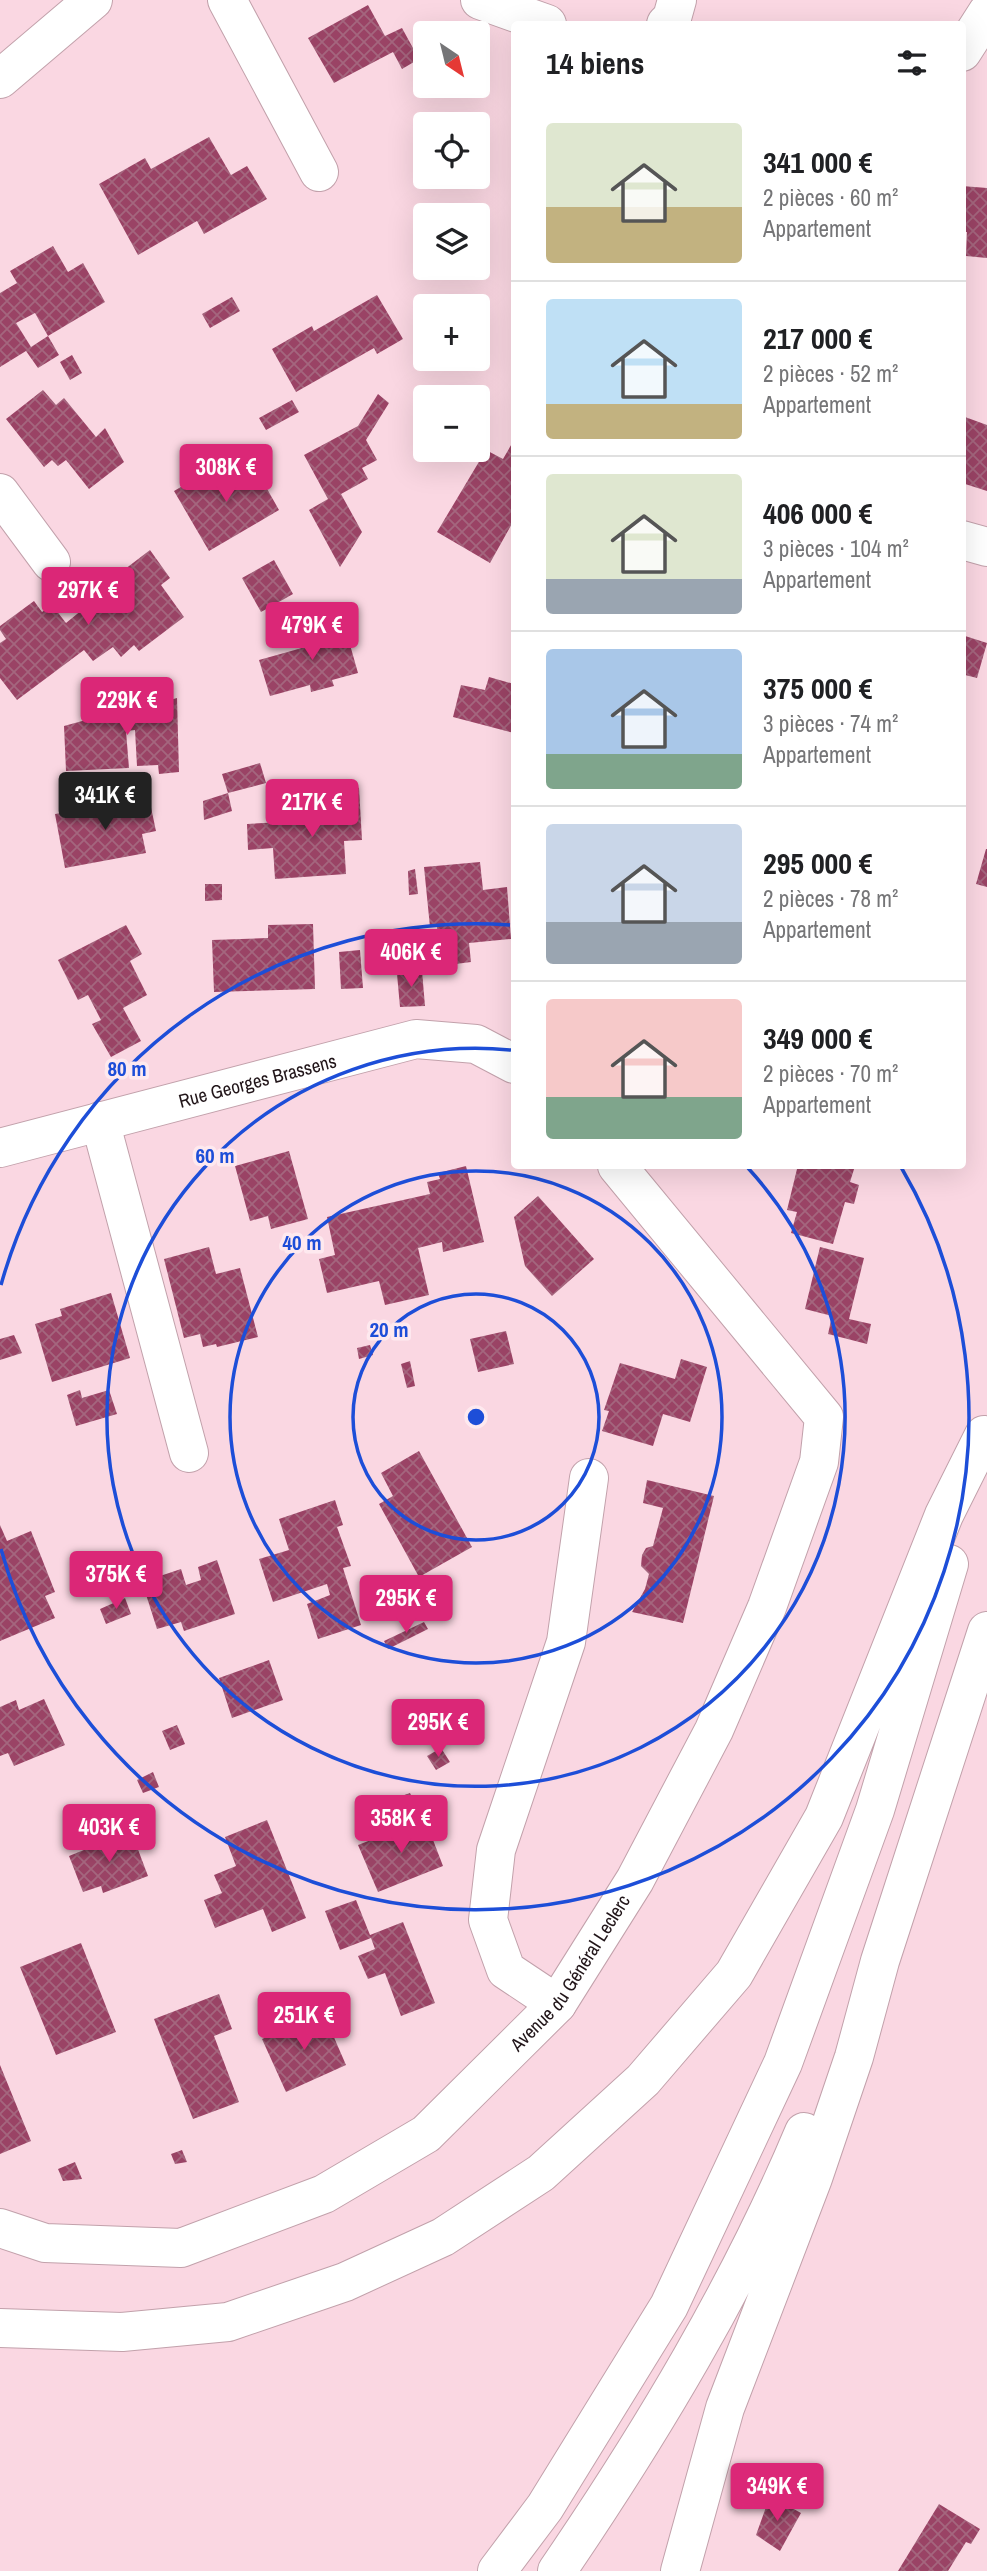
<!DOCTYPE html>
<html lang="fr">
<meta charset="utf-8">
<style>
body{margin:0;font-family:"Archivo Narrow",sans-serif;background:#f6f6f6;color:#202124;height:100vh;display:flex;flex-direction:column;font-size:26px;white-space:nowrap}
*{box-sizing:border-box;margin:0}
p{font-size:23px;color:#757577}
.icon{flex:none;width:38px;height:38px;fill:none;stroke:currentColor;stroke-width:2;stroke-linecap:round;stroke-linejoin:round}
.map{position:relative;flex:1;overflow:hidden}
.details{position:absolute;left:511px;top:21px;width:455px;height:1148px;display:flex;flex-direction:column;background:#fff;border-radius:7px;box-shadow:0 7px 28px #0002}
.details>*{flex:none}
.needle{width:46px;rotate:145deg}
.fabs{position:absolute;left:413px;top:21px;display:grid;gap:14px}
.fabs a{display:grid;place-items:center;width:77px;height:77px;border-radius:7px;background:#fff;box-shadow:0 7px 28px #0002;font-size:35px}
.price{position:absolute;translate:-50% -60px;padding:0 16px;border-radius:7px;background:#db2777;color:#fff;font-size:23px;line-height:46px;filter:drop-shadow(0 2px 4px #0008)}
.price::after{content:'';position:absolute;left:50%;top:42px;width:21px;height:16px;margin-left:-10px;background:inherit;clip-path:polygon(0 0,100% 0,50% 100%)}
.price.active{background:#222;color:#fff}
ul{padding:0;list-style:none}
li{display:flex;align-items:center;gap:21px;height:175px;padding:0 35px}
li+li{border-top:2px solid #e0e0e0}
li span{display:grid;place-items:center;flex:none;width:196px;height:140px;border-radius:7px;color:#555}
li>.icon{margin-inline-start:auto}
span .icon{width:84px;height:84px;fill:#fffc;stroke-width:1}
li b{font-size:30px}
h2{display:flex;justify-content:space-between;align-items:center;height:84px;padding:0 35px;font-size:30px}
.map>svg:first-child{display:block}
.building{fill:url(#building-cross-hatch)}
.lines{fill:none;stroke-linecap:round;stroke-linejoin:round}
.minor-casing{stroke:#c2a1ab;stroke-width:40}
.motorway-casing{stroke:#c2a1ab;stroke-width:40}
.minor{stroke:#fff;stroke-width:38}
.motorway{stroke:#fff;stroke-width:38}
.ring{fill:none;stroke:#1d4ed8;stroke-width:3.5}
.labels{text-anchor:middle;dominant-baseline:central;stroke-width:7;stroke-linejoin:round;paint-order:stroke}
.street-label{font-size:19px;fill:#211519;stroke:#fee9ef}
.centre{fill:#1d4ed8;stroke:#fee9ef;stroke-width:3.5}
.ring-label{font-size:21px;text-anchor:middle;font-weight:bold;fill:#1d4ed8;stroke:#fee9ef;stroke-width:7;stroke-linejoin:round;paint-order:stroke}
</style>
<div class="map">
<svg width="987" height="2571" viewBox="0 0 987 2571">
<defs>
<pattern id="building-cross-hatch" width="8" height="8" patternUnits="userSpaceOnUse" patternTransform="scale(1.75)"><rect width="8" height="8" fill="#9a4365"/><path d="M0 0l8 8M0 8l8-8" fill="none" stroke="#a4667e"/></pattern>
</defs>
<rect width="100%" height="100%" fill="#fad7e2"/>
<path class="building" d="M368 5 385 36 402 28 419 59 402 69 393 52 334 83 308 38Z
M209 137 231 175 247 166 267 199 204 234 197 221 138 255 99 184 145 158 151 169Z
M962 186 987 188V258L966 256 967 232H962Z
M53 246 68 272 83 263 105 302 48 336 35 313 16 323 31 347 48 336 59 355 38 368 26 351 0 367V293L17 283 10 271Z
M377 295 403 339 377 354 374 348 296 392 272 349 312 326 314 331Z
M232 297 240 311 210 328 202 314Z
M72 355 82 373 70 380 60 362Z
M43 390 56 405 64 398 96 437 105 428 124 462 89 489 66 460 58 466 52 460 44 467 6 419Z
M378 394 389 403 366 440 377 460 362 468 368 479 341 494 362 532 340 567 309 510 328 499 304 455 358 426Z
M292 400 299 412 266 430 259 418Z
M965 417 987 425V491L962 483V424Z
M514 440V520L490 563 437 532 486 450 503 459Z
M253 464 279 510 209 551 174 491 217 466 224 480Z
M150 550 170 578 161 585 184 617 139 651 134 645 121 657 113 647 93 661 84 650 17 700 0 678V643L6 639 0 630V626L34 601 42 612 52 605 66 623 115 583 112 579Z
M274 560 293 594 261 612 242 578Z
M343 620 358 673 332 680 334 686 311 692 310 685 270 696 259 660 309 646 305 631Z
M962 635 987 643 977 678 965 675 963 680Z
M489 677 514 684V733L453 717 461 685 485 690Z
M167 690 170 700 177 698 179 772 159 774 158 765 137 766 135 730 126 731 129 768 66 771 64 726 133 707V701Z
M260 763 266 783 228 793 222 774Z
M344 779 359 788 362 840 344 841 346 874 275 879 273 848 248 850 247 824 338 819 336 782Z
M228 793 232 811 204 820 203 801Z
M149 798 156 831 142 834 146 853 65 868 55 814Z
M986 849H987V887L976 884Z
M480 862 483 890 507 887 511 939 469 943 471 962 433 967 431 942 439 941 437 927H430L424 867Z
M415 869 418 894 409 895 408 871Z
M205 884H222V900L205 901Z
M313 924 315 989 214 992 212 940 268 938V925Z
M126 925 142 954 130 961 147 995 123 1008 141 1041 111 1057 92 1024 101 1020 88 995 78 1000 58 960Z
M360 950 363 988 341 989 339 952Z
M422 971 425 1006 400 1007 397 974Z
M289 1151 308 1219 271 1229 268 1216 250 1221 235 1166Z
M466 1166 484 1242 443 1252 442 1242 418 1248 429 1295 385 1305 379 1281 327 1293 319 1259 335 1255 327 1217 430 1194 427 1182 440 1179 438 1173Z
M785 1166H855L850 1182 859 1185 854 1204 845 1202 833 1244 791 1233 797 1212 787 1210 797 1169Z
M538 1196 594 1259 552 1296 525 1266 514 1217Z
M209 1247 216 1274 240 1268 258 1337 217 1347 216 1344 203 1347 200 1334 184 1338 164 1259Z
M820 1247 864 1258 849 1319 871 1324 867 1344 828 1334 832 1316 805 1309Z
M111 1293 130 1358 52 1382 35 1324 62 1316 60 1309Z
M506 1331 514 1364 478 1372 470 1339Z
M14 1335 22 1353 0 1360V1339Z
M370 1345 373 1355 359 1359 357 1348Z
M681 1359 707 1367 690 1422 663 1414 653 1446 602 1431 609 1411 604 1410 620 1363 675 1379Z
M410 1361 415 1386 407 1388 401 1364Z
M80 1390 82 1398 109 1390 117 1414 76 1426 67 1395Z
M419 1451 472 1547 419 1577 379 1504 393 1496 381 1473Z
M647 1480 714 1496 683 1623 632 1612 645 1589 649 1574 641 1566 642 1555 646 1548 653 1546 663 1508 643 1503Z
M335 1500 343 1525 337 1527 351 1566 343 1568 361 1625 318 1639 307 1604 330 1595 327 1584 273 1602 259 1559 289 1550 279 1519Z
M0 1525 7 1541 31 1531 55 1592 45 1596 55 1618 0 1641Z
M217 1560 235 1614 184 1631 181 1622 157 1629 142 1582 181 1569 186 1585 201 1580 198 1567Z
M125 1598 131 1614 106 1624 100 1609Z
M424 1622 428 1629 388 1649 384 1641Z
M269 1660 283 1700 232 1718 219 1678Z
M44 1699 65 1745 14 1766 8 1753 0 1756V1707L16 1700 19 1710Z
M413 1700 432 1732 413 1744 398 1718 400 1708Z
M177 1725 185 1744 170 1750 162 1731Z
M441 1748 450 1762 436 1770 427 1756Z
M153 1772 159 1787 143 1793 137 1780Z
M410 1793 416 1807 402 1813 396 1798Z
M425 1819 443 1866 378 1892 358 1845Z
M267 1820 306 1918 272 1932 263 1909 215 1928 204 1900 222 1893 214 1875 236 1866 225 1837Z
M131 1831 148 1876 103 1893 101 1886 83 1892 69 1856Z
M356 1900 370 1935 403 1922 435 2003 401 2016 385 1973 368 1979 358 1956 375 1949 371 1938 340 1950 325 1911Z
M81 1943 116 2032 56 2055 20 1967Z
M219 1994 232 2029 214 2036 239 2102 193 2119 154 2019Z
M323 2012 346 2065 286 2092 262 2039Z
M0 2065 31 2141 0 2154Z
M182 2150 187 2162 175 2164 171 2154Z
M75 2162 82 2179 63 2181 58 2169Z
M770 2496 801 2513 780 2551 756 2535Z
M939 2504 980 2529 971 2544 966 2542 948 2571H898Z"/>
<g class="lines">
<defs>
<g id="minor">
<path d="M227 0 319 172"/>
<path d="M480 0 547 24"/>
<path d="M666 24 672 18 677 0"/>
<path d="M962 52 987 13"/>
<path d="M0 79 93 0"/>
<path d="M0 493 51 562"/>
<path d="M962 540 987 547"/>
<path d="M100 1121 189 1453"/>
<path id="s1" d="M0 1148 416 1039 476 1044 514 1064"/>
<path d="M557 2004 506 1970 488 1920 496 1850 566 1642 589 1478"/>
<path id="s2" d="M0 2228 45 2243 181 2248 324 2194 426 2134 557 2004 635 1880 714 1730 767 1607 819 1462 824 1417 617 1166"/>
</g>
<path id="motorway" d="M0 2328 122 2332 228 2322 345 2282 443 2237 541 2173 643 2080 734 1974 824 1817 944 1515 984 1435
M497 2571 545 2507 669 2306 783 2063 875 1810 949 1564
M557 2571C651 2433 739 2287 804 2132
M680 2571 725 2408 813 2178 854 2057 880 1961 987 1631"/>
</defs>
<use href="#minor" class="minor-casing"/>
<use href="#motorway" class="motorway-casing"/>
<use href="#minor" class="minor"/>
<use href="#motorway" class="motorway"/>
</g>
<g class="ring">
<circle cx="476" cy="1417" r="123"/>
<circle cx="476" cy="1417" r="246"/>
<path d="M748 1168A369 369 0 1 1 511 1050"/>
<path d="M1 1285A493 493 0 0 1 510 925M901 1167A493 493 0 1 1 1 1549"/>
</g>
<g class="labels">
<g class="street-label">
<text stroke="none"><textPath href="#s1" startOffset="266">Rue Georges Brassens</textPath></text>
<text stroke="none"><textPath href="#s2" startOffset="672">Avenue du Général Leclerc</textPath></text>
</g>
</g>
<circle cx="476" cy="1417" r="10" class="centre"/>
<g class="ring-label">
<text x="127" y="1076">80 m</text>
<text x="215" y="1163">60 m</text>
<text x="302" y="1250">40 m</text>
<text x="389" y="1337">20 m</text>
</g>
</svg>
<div class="fabs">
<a><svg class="needle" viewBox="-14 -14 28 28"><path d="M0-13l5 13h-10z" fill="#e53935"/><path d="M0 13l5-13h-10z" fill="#757577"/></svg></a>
<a><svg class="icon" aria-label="locate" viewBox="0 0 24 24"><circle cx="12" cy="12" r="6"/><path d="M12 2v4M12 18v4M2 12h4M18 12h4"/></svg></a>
<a><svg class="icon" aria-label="layers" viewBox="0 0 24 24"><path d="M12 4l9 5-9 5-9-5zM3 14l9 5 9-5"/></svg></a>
<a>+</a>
<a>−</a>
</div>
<b class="price" style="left:226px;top:504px">308K €</b>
<b class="price" style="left:88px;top:627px">297K €</b>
<b class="price" style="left:312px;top:662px">479K €</b>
<b class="price" style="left:127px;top:737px">229K €</b>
<b class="price active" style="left:105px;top:832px">341K €</b>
<b class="price" style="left:312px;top:839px">217K €</b>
<b class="price" style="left:411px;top:989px">406K €</b>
<b class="price" style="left:116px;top:1611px">375K €</b>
<b class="price" style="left:406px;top:1635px">295K €</b>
<b class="price" style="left:438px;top:1759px">295K €</b>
<b class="price" style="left:401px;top:1855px">358K €</b>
<b class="price" style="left:109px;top:1864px">403K €</b>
<b class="price" style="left:304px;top:2052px">251K €</b>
<b class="price" style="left:777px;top:2523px">349K €</b>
<section class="details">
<h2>14 biens<svg class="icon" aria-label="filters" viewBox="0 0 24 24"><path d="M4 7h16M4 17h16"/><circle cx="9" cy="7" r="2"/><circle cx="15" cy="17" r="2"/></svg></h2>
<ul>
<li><span style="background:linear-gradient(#dfe7d0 60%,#c2b280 0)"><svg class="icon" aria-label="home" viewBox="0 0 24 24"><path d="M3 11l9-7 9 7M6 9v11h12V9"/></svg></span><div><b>341 000 €</b><p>2 pièces · 60 m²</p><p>Appartement</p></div></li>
<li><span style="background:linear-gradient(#bfe0f5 75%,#c2b280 0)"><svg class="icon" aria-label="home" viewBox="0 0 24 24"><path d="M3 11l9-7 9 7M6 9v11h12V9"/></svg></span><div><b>217 000 €</b><p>2 pièces · 52 m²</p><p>Appartement</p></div></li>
<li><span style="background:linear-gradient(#dfe7d0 75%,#9aa5b1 0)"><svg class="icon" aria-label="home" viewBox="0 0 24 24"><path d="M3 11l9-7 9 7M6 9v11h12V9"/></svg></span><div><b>406 000 €</b><p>3 pièces · 104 m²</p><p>Appartement</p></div></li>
<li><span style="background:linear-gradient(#a9c7e8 75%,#7fa58c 0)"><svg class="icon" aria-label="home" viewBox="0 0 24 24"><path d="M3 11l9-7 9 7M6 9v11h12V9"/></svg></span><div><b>375 000 €</b><p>3 pièces · 74 m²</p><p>Appartement</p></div></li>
<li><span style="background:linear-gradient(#c9d6e8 70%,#9aa5b1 0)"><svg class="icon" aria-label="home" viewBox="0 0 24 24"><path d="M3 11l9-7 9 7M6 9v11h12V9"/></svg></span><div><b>295 000 €</b><p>2 pièces · 78 m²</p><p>Appartement</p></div></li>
<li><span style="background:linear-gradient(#f6c9c9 70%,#7fa58c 0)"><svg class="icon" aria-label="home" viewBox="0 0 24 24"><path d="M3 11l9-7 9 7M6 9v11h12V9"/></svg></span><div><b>349 000 €</b><p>2 pièces · 70 m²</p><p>Appartement</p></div></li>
</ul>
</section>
</div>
